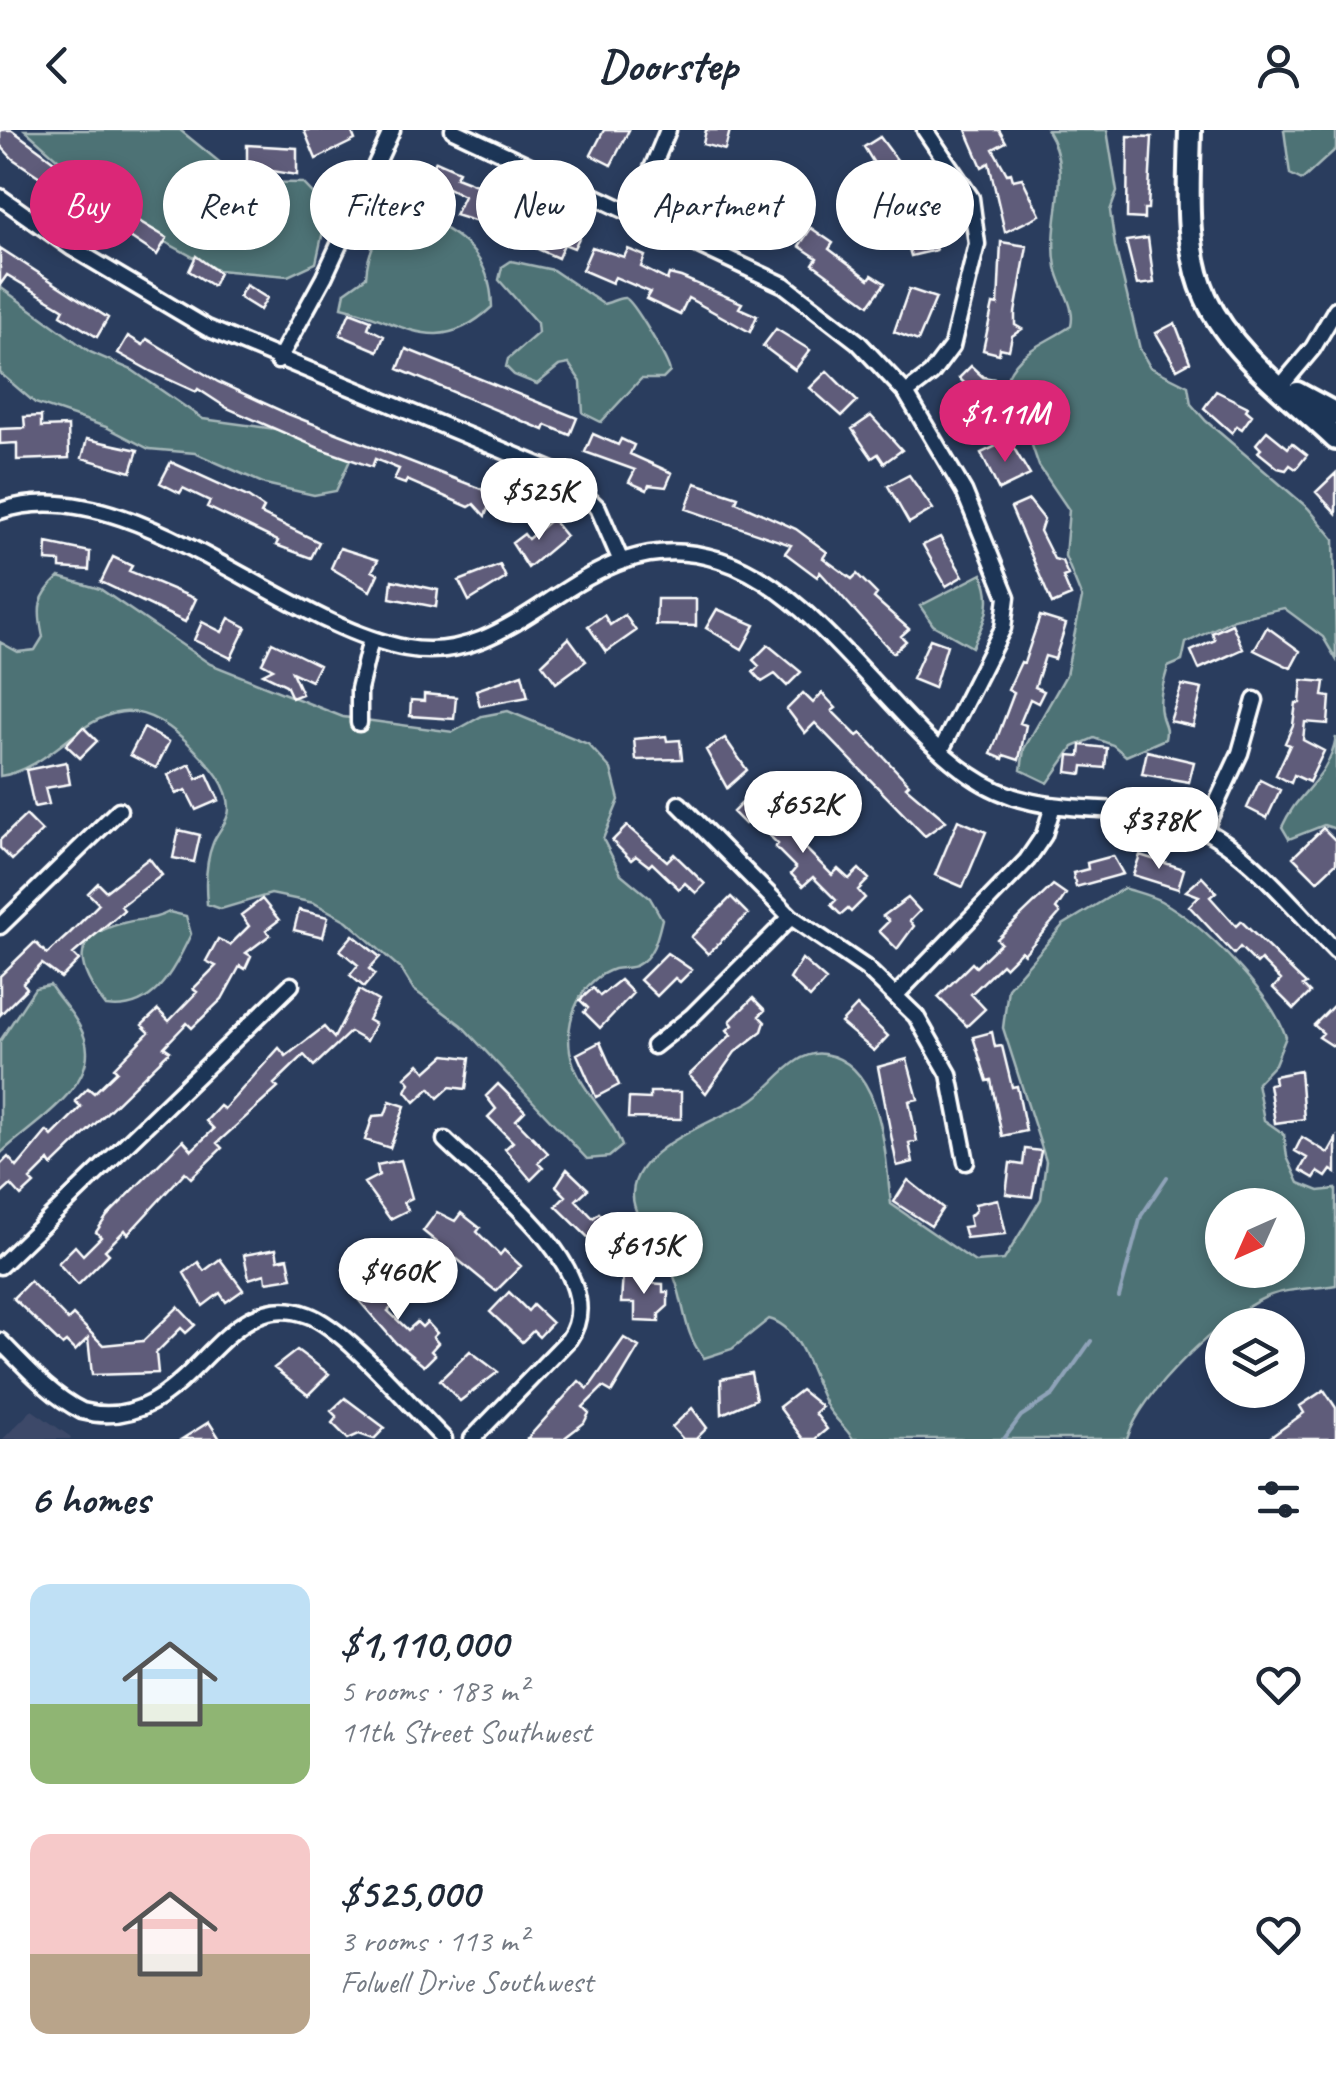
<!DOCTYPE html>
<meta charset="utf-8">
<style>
body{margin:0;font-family:Caveat,sans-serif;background:#f2f2f3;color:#1f2937;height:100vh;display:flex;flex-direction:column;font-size:38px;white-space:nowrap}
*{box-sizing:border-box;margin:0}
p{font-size:32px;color:#747a83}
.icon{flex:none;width:55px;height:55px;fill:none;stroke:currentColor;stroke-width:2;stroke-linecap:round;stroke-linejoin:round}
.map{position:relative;height:1309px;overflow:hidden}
.sheet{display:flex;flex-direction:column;background:#fff;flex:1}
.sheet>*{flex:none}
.guide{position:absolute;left:30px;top:30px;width:1278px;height:90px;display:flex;gap:20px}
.needle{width:65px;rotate:225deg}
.tools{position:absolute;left:1205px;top:1058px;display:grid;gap:20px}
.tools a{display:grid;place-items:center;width:100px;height:100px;border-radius:50%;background:#fff;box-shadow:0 5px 15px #0003;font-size:50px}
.price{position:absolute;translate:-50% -85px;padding:0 22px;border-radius:35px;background:#fff;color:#222;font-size:32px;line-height:65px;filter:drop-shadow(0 2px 5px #0008)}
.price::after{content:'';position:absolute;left:50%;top:60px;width:30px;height:22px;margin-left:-15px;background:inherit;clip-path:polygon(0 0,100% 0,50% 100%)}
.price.active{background:#db2777;color:#fff}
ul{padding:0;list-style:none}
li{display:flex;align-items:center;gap:30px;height:250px;padding:0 30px}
li span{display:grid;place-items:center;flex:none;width:280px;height:200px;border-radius:20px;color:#555}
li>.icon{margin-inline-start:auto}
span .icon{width:120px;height:120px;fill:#fffc;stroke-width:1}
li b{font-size:42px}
h2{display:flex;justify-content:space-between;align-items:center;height:120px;padding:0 30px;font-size:42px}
.pill{padding:0 35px;border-radius:45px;background:#fff;box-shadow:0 5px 15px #0003;font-size:35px;line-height:90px}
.pill.active{background:#db2777;color:#fff}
header{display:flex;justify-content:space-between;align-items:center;height:130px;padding:0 30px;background:#fff;font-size:45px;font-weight:700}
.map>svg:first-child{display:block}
.built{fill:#3e4a69}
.green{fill:#4e7274;stroke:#a6b8ba;stroke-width:2.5;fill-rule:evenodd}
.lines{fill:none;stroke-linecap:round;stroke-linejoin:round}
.stream{stroke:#8fa3b9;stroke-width:4}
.building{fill:#5f5c7a;stroke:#fff;stroke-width:2.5}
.street-casing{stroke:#fff;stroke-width:21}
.secondary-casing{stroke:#fff;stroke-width:28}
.street{stroke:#1d3557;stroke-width:14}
.secondary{stroke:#1d3557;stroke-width:20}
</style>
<header><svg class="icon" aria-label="back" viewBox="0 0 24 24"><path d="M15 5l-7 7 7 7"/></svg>Doorstep<svg class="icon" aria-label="person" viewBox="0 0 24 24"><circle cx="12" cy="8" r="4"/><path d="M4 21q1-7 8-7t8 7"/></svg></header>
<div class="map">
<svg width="1336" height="1309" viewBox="0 0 1336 1309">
<rect width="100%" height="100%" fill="#2a3d5e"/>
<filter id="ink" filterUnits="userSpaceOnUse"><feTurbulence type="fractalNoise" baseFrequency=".01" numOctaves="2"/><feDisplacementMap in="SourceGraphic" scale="20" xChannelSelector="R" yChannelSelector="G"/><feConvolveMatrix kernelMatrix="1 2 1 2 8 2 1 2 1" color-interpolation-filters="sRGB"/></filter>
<g filter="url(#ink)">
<path class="built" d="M32 1280 71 1307 70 1309H3Z"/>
<path class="green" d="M25 0H180L244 52 303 53 328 79 316 133 288 146 217 140 130 93Z
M1047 0H1107L1117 62 1110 81 1115 116 1140 219 1150 237 1188 256 1191 274 1206 291 1308 378 1334 409 1336 529 1323 507 1284 478 1234 489 1186 513 1182 531 1168 537C1164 551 1158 568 1161 583 1163 595 1168 596 1165 609L1126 626 1113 615 1094 608 1073 617 1048 653 1021 640 1024 619 1066 545 1082 468 1065 426 1069 380 1039 336 1008 246C1021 219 1048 212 1071 196 1076 175 1060 158 1056 137 1047 87 1075 45 1047 0Z
M1284 0H1336V19L1302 50 1290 44Z
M415 85C461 102 491 126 492 177 435 230 403 191 342 177L345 162 366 147C368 117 382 87 415 85Z
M511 131 553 140 603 174C610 173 619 167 625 168 633 170 669 232 670 242L663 249H641L601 292 583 283 581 252 569 234 559 236 537 254 514 245 506 237 508 229 538 203 537 193 499 150 502 137Z
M0 157 90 222 132 240 203 289 297 302 351 328 336 361 314 365 265 354 195 323 149 319 106 297 35 273 0 243Z
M982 444C995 471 985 491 972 517L933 495 920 476Z
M59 447 100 459 210 534 343 587 453 602 482 586 508 581 588 614 611 639 619 670 603 709 621 744 650 768 662 789C658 805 654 827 637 835 631 839 621 837 614 839 581 850 565 888 570 921 576 958 610 982 622 1016L609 1027 587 1029 461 895 414 860 401 839 347 791 314 773 271 764 221 779 207 774C205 753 205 733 213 713 217 702 229 691 229 679 229 655 210 635 195 620 104 525 73 636 0 646V512L18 522 35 520 43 507C37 479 37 467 59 447Z
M1336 607V699L1324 695 1289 709 1282 697C1298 660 1328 651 1336 607Z
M1124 758C1136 762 1150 765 1161 771 1203 794 1271 863 1286 907L1275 934 1257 953 1264 990 1284 1004 1287 1027 1299 1053 1319 1061 1336 1059V1155C1315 1159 1286 1158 1266 1167 1222 1187 1143 1260 1127 1309H853C846 1298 835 1289 828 1278 812 1251 804 1198 769 1189L732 1219 704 1228C681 1201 686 1169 670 1137 659 1116 631 1087 633 1063 635 1017 716 991 749 972 772 959 794 919 824 924 885 934 885 1029 891 1074L975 1132 1004 1130 1041 1069 1046 1031 1003 898 1008 858 1063 795ZM1222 1075H1288V1140H1222Z
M169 782 186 786 191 804C173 841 154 883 106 876 78 840 66 807 123 793 141 788 152 791 169 782Z
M50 855C61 872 79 889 85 909 100 957 28 996 0 1024V911L35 858Z"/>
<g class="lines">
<path class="stream" d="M1119 1167 1141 1086 1167 1047
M1004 1309 1021 1286 1053 1265 1091 1211"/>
</g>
<path class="building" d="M0 0H12L61 36 57 42 167 108 157 125 13 29 0 15Z
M304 0H351L355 10 316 29Z
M604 0H629L611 35 591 25Z
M706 0H730L725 20 703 14Z
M966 0H999L1006 12 993 19 1007 44 1011 43 1013 50 1022 48 1040 85 1005 102 989 33 982 37Z
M1128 6 1152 7 1148 79H1144V89L1127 88Z
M880 7 909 46 889 58 864 17Z
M247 15 297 18V45L247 37Z
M436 31 459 41 456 47 510 68 501 88 492 84 487 95 455 85 464 66 442 55 435 72 402 56 411 35 432 40Z
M699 45 732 60 727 71 735 75 730 86 708 79 711 73 691 64Z
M762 69 784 81 779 91 784 93 775 111 751 91Z
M922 72 936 120 911 126 902 93 915 89 911 75Z
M545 85 582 102 574 118 564 114 558 128 524 113 537 86 543 89Z
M811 98 833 113 829 119 869 149 872 145 885 153 869 175 813 134 817 128 799 116Z
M1148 108 1154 153 1137 155 1126 111Z
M1001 112 1027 116 1015 183V195L1022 199 1012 206 1009 220 1000 218 999 224 983 220 993 174 998 175Z
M592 117 624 127 628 119 645 126 641 137 667 150 669 144 681 147 742 173 739 178 757 186 750 202 688 168 680 185 646 169 650 162 615 147 612 153 582 140Z
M0 118 108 188 97 207 61 185 64 179 7 145 0 155Z
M196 126 219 143 213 156 189 141Z
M246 155 267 168 260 180 239 167Z
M909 159 936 168 918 211 894 202Z
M350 182 371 190 368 198 384 206 378 221 340 205Z
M1175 193 1190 232 1177 239 1156 203Z
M776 199 810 220 795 240 763 216Z
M128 206 143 215 147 209 218 252 288 284 494 364 485 386 474 374 469 377 407 350 405 354 394 350 399 339 375 329 372 337 321 319 227 278 198 259 196 262 152 242 118 223Z
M406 219 577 288 570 305 546 295 544 300 398 239Z
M971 236 983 247 1001 250 1000 288 974 284 976 264 959 248Z
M827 241 857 271 842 286 810 258Z
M1216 261 1248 277 1246 280 1252 285 1242 299 1237 296 1232 303 1204 278Z
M41 286V297L68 296 69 328 17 330V313L0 314V299L25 298 24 287Z
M871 286 902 320 884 333 878 324 872 328 852 299Z
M1267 301 1288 318 1292 313 1307 325 1296 339 1290 335 1286 340 1278 338 1258 322 1261 319 1256 314Z
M593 304 618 315 621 309 634 315 630 324 672 343 666 357 649 355 647 360 629 352 635 340 585 322Z
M87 309 138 320 131 342 82 328Z
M1009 310 1030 345 999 360 981 323Z
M171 332 248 367 264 378 261 384 319 412 311 428 276 415 278 411 207 377 210 371 183 358 180 363 160 353Z
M1336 343V383L1316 362Z
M909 345 933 379 909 393 888 356Z
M695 353 738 367 736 372 796 399 827 422 823 428 852 449 857 444 877 464 874 468 909 499 901 506 906 511 893 523 820 442 817 447 785 423 791 415 686 379Z
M1029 370 1044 389 1040 401 1054 429 1062 431 1068 445 1063 447 1071 466 1052 474 1011 378Z
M552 389 566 406 528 438 512 413 524 404 528 409Z
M940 407 963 446 946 456 923 415Z
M47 413 90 422 89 440 60 438V432L46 431Z
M340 418 378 430 372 441 378 444 370 461 331 438Z
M113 427 132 436 129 441 196 469 185 492 101 452Z
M500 435 506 448 469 471 459 451Z
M392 450 438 460 436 477 390 468Z
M657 469H696V496L656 495Z
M717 479 755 495 742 519 706 498Z
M604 485 610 495 625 485 636 501 606 522 588 496Z
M1040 486 1066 494 1055 529 1045 526 1035 557 1044 561 1038 573 1030 569 1020 593 1026 595 1019 630 1004 625 1003 629 991 624 1014 563 1008 560 1021 532 1024 533Z
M229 488 246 497 231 528 194 510 202 492 222 502Z
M1232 494 1243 519 1199 539 1191 521 1215 510 1212 503Z
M1267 497 1300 521 1291 538 1254 520Z
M569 508 586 531 556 553 542 534Z
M930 509 947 515 934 558 912 549Z
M272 512 319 535 311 551 292 542 302 564 292 568 286 555 263 544 273 539 262 533Z
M768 515 801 542 787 556 775 544 762 552 753 542 759 536 753 530Z
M522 544 528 567 480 576 476 560Z
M1302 550 1325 552 1323 566 1330 567 1328 594 1305 592 1303 610 1324 621 1309 652 1294 645 1291 653 1276 645 1290 615 1285 613 1293 595 1296 573H1300Z
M1182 555 1202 559 1193 596 1170 591Z
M803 563 813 573 822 563 836 578 832 581 857 606 861 603 909 654 906 657 946 691 925 706 815 593 805 603 787 579Z
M424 564 456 567 454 589 410 586 411 570 424 571Z
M83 597 97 611 80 628 66 615Z
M144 598 169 612 156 638 130 625Z
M666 606 667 611 680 610 682 629 636 630 634 609Z
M725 608 747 640 727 658 706 620Z
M1081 615 1107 618 1105 638 1083 636 1082 644 1067 642 1069 625 1080 626Z
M1147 621 1194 632 1189 652 1142 644Z
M66 632 70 654 45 658 49 674 34 677 26 640Z
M190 634 197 649 207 644 219 670 196 680 186 660 176 664 168 645Z
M1260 650 1280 660 1267 688 1247 678Z
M755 660 781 685 777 690 832 745 838 739 849 749 859 739 869 749 858 760 865 768 851 782 848 779 841 785 831 775 836 770 813 747 803 756 791 744 796 738 775 717 778 714 751 687 745 694 733 682Z
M26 685 42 701 12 730 0 718V710Z
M958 690 986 702 963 757 935 745Z
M627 696 667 731 674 724 705 754 696 763 685 753 679 759 652 733 649 736 636 726 631 730 612 711Z
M1323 698 1336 711V733L1317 751 1293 727Z
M179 700 200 705 194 732 173 728Z
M1140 725 1184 739 1178 759 1133 745Z
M1113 726 1123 744 1076 757 1073 743 1088 739 1087 733Z
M149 728 162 745 121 776 124 780 73 824 79 830 61 848 42 834 23 853 27 858 0 885V846L35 812 47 824 70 803 99 774 88 763 98 753 106 761Z
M1202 747 1216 762 1210 767 1236 796 1241 791 1306 854 1303 856 1310 863 1294 879 1273 858 1281 850 1261 830 1257 834 1240 817 1234 824 1189 776 1199 766 1186 761Z
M1053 755 1066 764 1056 779 1060 783 1024 824 1021 821 1005 837 1002 834 971 864 985 879 967 896 938 867 972 833 976 837 1001 813 997 809Z
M731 767 748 784 708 824 691 807Z
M908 768 920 781 910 791 914 796 897 819 879 801 889 791 883 786Z
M262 769 279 790 266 800 270 805 246 823 251 826 245 839 240 836 222 869 192 898 187 893 164 917 170 921 52 1036 49 1031 30 1050 34 1054 21 1066 11 1055 0 1065V1035L8 1027 17 1037 47 1001 52 1006 81 977 75 971 88 958 94 963 117 941 114 938 149 902 142 895 158 880 169 891 197 862 193 859 216 836 206 831 218 809 230 815 249 796 241 785Z
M299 780 328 787 323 807 294 800Z
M353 805 380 827 369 839 375 844 364 857 350 845 358 835 340 820Z
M667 823 692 840 680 852 675 848 657 866 640 850Z
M802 829 826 850 810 868 790 849Z
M620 850 633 863 600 898 584 882 588 878 580 870 593 858 600 866Z
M359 860 378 871 368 890 375 894 366 911 350 902 314 936 304 925 274 954 278 958 217 1013 222 1018 191 1048 185 1042 128 1104 125 1100 105 1120 109 1124 78 1155 58 1133 75 1116 83 1125 101 1107 96 1102 107 1086 183 1010 192 1020 214 999 206 991 220 976 224 979 279 918 286 926 324 897 334 908Z
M753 868 765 880 759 886 765 892 762 901 735 922 706 963 689 945 731 905 727 900 733 895 730 891Z
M1336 873V918L1319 907 1323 903 1314 895Z
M857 876 888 906 874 921 841 893Z
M992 902 995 917 1002 916 1012 957 1017 956 1026 1001 1002 1006 991 950 987 951 973 907Z
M600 912 619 955 596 967 577 924Z
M445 925 470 928 466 959 450 957 438 968 430 958 415 972 406 961 410 953 405 947 419 934 426 942Z
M907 929 918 969 909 971 917 1011 909 1013 913 1032 897 1036 878 937Z
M1300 941 1304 989 1275 993 1269 954 1275 953 1274 946Z
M498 954 525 981 516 990 548 1023 538 1033 543 1038 531 1050 505 1019 513 1012 488 987 496 979 486 966Z
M650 962H681V989L628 988 629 968 650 969Z
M390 971 405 976 390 1018 365 1010 373 986 385 985Z
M1302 1007 1328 1023 1336 1009V1043L1331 1040 1326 1047 1318 1042 1314 1048 1300 1040 1307 1028 1295 1021Z
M1025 1019 1041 1021 1032 1067 1006 1064 1010 1033 1023 1035Z
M401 1030 412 1068 404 1072 408 1080 390 1089 364 1053 379 1045 377 1035Z
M567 1039 588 1059 576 1070 593 1088 599 1083 608 1093 617 1085 640 1112 621 1129 606 1112 599 1118 556 1076 566 1066 556 1056Z
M908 1050 943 1078 931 1096 894 1072Z
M998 1069 1006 1104 966 1108 963 1097 971 1096 969 1087 976 1080 975 1074Z
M437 1082 455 1091 461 1083 480 1098 477 1102 500 1125 504 1120 521 1136 496 1161 423 1101Z
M276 1119 278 1130 288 1128 292 1148 266 1152 265 1144 249 1149 244 1125Z
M220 1129 243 1160 226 1172 220 1163 203 1176 184 1143 198 1132 204 1141Z
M623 1144 644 1145 648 1153 663 1154V1162H668V1176L659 1184V1192L635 1191V1173H621Z
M376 1147 399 1170 388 1181 408 1200 417 1192 422 1197 427 1192 437 1203 433 1207 438 1213 431 1221 435 1225 424 1236 396 1213 356 1167Z
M30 1151 68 1190 73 1185 103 1215 143 1211 178 1177 195 1195 186 1203 181 1198 156 1223 158 1243 92 1245 88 1208 75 1221 66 1212 62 1215 13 1168Z
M509 1162 528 1181 533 1175 552 1193 539 1207 533 1201 522 1212 490 1182Z
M624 1208 639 1217 612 1262 603 1257 583 1277 589 1283 584 1293 563 1309H527L579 1251 588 1259Z
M297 1220 329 1244 308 1265 274 1238Z
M470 1221 498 1242 460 1271 440 1250Z
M751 1243 756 1269 722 1284 721 1249Z
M801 1260 822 1277 815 1283 827 1299 815 1309H803L779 1277Z
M1324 1260 1336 1278V1309H1268L1304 1283 1300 1276Z
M345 1268 385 1298 374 1309 359 1304 348 1309 332 1293 337 1287 331 1281Z
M692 1278 707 1298 696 1309H683L672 1297Z
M209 1292 220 1309H182Z"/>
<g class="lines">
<defs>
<path id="street" d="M453 0 784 155 858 212 906 263 964 361 1007 467 1003 498 941 620
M0 67 72 118 207 198 565 346 598 378 620 429
M633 84 668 0
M278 231 324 147 392 0
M1281 256 1313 218 1336 179
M906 263 931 244 952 216 977 114 971 68 925 0
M0 381C127 337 281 495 406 518 526 540 585 386 720 430 816 460 889 589 970 645 1040 694 1109 667 1185 692 1244 712 1293 778 1336 821
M359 593V559L371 509
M679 674 791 787 866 838 916 886 949 944 966 1032
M1204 700 1240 623 1255 570
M0 796 119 680
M897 864 1027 730 1044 705 1052 679
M654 916 692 886 791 787
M445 1010C487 1052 614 1144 569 1209L472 1309
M0 1136 291 855
M0 1211C25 1236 50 1265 82 1281 191 1309 217 1151 308 1185 345 1198 413 1279 444 1309"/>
<path id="secondary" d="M1190 0C1189 53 1183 118 1206 168 1232 225 1291 266 1336 309
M1297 263 1336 284"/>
</defs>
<use href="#street" class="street-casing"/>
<use href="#secondary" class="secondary-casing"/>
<use href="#street" class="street"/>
<use href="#secondary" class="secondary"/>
</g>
</g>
</svg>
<div class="tools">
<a><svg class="needle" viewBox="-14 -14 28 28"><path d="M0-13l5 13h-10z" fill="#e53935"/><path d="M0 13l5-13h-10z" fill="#747a83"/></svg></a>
<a><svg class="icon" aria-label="layers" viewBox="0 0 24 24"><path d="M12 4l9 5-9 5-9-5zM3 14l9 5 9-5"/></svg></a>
</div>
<b class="price active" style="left:1005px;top:335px">$1.11M</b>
<b class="price" style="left:539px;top:413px">$525K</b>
<b class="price" style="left:803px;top:726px">$652K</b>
<b class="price" style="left:1159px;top:742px">$378K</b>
<b class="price" style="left:644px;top:1167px">$615K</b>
<b class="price" style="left:398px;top:1193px">$460K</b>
<div class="guide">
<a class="pill active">Buy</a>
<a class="pill">Rent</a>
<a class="pill">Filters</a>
<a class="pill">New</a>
<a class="pill">Apartment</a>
<a class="pill">House</a>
</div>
</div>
<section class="sheet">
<h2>6 homes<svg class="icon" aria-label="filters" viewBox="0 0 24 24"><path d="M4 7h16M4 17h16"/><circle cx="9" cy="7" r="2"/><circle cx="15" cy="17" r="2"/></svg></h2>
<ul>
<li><span style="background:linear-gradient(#bfe0f5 60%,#8fb573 0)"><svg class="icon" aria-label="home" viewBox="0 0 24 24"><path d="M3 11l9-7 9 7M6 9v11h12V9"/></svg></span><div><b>$1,110,000</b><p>5 rooms · 183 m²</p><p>11th Street Southwest</p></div><svg class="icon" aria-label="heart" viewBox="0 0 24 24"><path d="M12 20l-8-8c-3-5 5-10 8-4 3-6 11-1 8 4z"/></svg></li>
<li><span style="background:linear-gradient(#f6c9c9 60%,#b9a48a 0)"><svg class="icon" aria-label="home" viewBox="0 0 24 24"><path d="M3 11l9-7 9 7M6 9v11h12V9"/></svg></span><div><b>$525,000</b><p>3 rooms · 113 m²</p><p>Folwell Drive Southwest</p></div><svg class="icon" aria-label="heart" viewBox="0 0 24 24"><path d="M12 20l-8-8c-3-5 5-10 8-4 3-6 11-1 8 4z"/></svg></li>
</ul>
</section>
